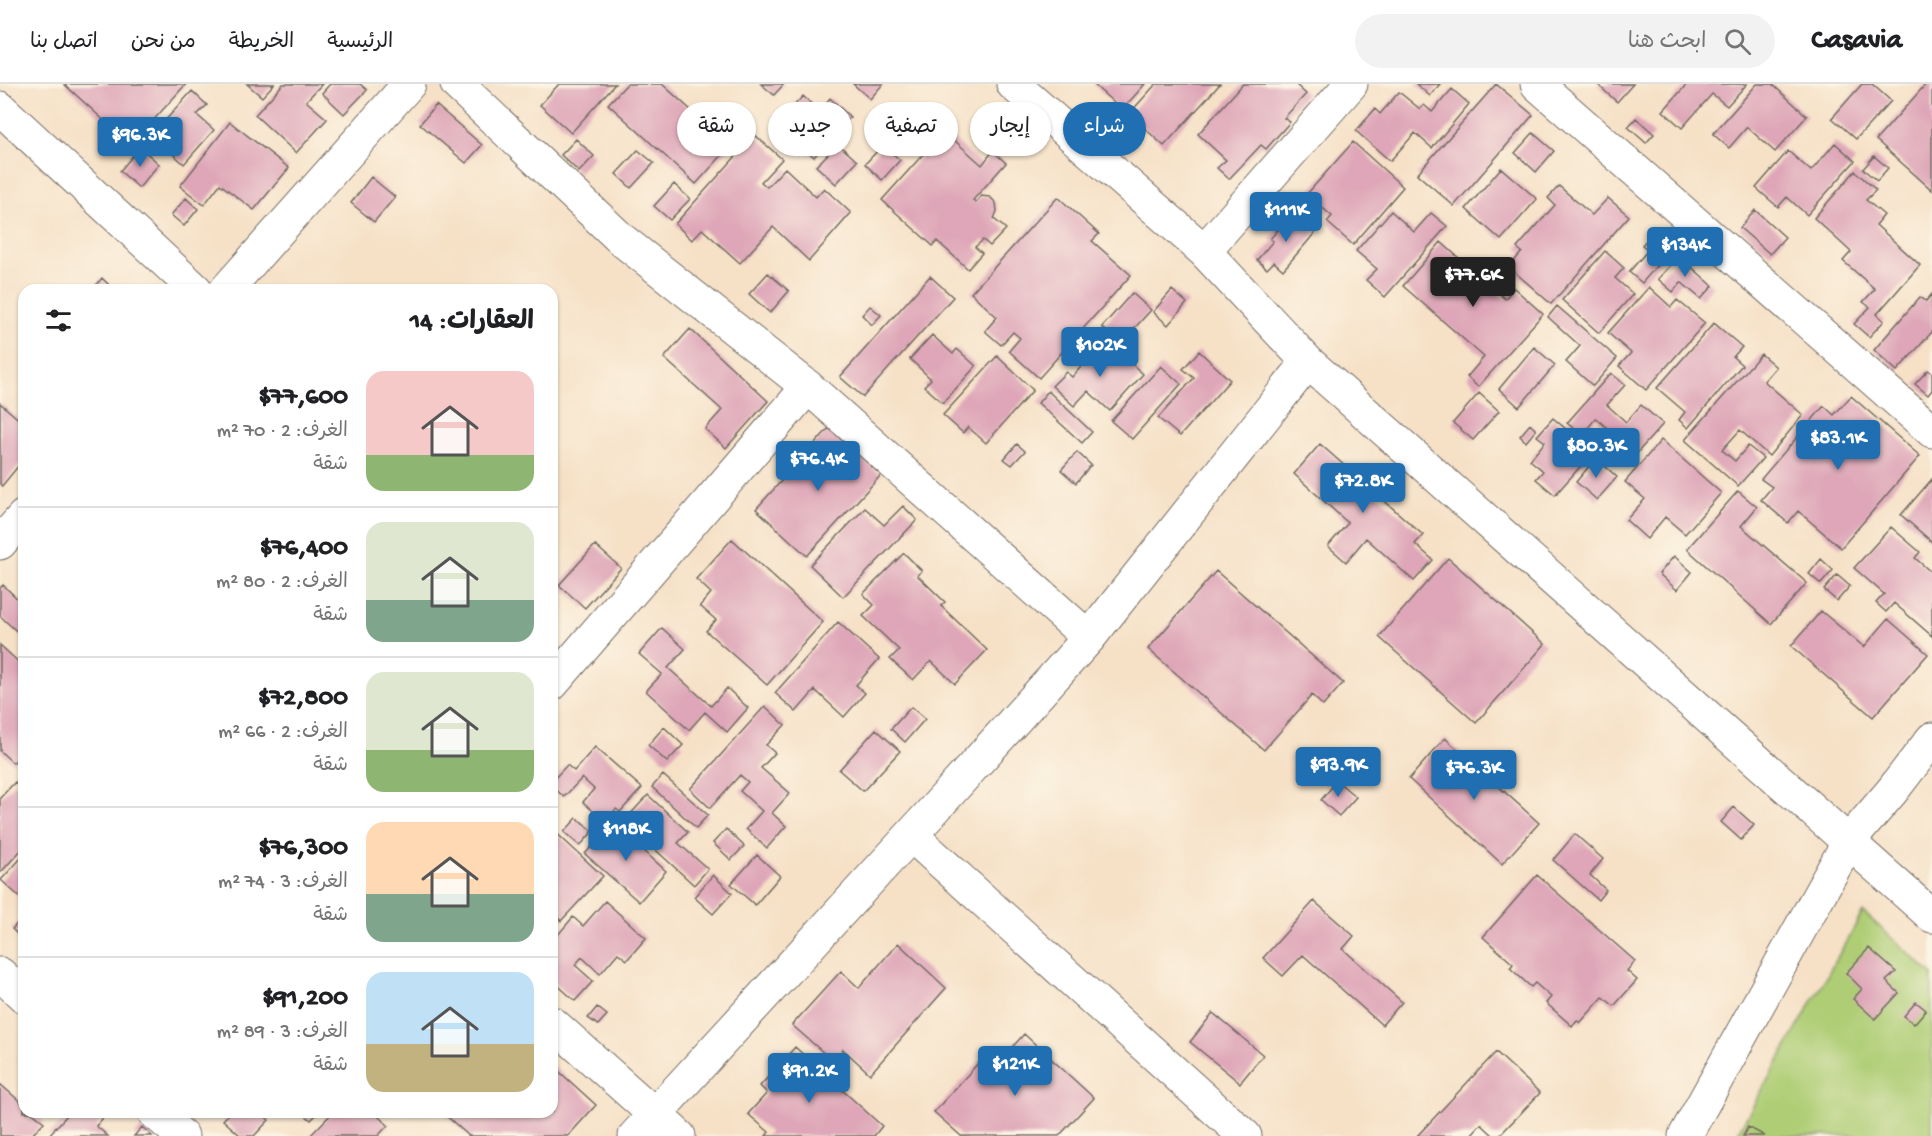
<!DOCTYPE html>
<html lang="ar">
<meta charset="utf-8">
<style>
body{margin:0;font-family:"Gochi Hand","Playpen Sans Arabic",sans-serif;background:#f2f2f2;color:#202124;direction:rtl;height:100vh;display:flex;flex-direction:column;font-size:22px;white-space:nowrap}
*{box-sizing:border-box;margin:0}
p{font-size:20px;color:#757577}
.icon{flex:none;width:33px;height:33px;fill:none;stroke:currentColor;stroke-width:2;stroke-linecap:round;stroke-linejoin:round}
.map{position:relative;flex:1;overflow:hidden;direction:ltr}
.panel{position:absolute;left:18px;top:200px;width:540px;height:834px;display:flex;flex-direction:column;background:#fff;border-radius:18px;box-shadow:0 2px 4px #0004;direction:rtl}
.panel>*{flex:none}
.top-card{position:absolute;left:576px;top:18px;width:570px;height:54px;direction:rtl;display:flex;gap:12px}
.price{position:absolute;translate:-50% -51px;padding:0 14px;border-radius:6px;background:#1f6fb2;color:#fff;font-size:20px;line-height:39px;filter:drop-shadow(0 2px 3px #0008)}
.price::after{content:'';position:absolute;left:50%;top:36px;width:18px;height:14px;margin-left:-9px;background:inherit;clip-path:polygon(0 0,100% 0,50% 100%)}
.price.on{background:#222;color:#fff}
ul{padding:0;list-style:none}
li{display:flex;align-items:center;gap:18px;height:150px;padding:0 24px}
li+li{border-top:2px solid #e0e0e0}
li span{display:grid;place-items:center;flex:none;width:168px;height:120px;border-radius:18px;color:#555}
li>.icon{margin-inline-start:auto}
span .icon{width:72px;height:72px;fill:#fffc;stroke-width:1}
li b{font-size:26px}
h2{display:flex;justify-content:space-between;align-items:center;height:72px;padding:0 24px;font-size:26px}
.chip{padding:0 21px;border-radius:27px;background:#fff;box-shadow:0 2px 4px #0004;font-size:21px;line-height:54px}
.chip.on{background:#1f6fb2;color:#fff}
header{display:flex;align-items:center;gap:36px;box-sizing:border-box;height:84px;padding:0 30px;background:#fff;border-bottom:2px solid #e0e0e0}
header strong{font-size:28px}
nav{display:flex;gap:33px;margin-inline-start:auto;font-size:21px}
.search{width:420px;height:54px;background:#f2f2f2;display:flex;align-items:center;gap:15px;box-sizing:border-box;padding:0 21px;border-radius:33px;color:#757577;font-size:22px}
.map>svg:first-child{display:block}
.green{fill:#aecd75;stroke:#6c7c50;stroke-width:1.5}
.building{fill:#dea6b8}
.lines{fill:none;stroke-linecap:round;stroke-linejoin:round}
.street-casing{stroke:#726b62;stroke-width:35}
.street{stroke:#fff;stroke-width:33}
</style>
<header>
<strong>Casavia</strong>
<div class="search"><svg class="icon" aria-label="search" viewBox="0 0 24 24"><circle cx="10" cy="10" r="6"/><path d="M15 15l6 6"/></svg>ابحث هنا</div>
<nav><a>الرئيسية</a><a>الخريطة</a><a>من نحن</a><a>اتصل بنا</a></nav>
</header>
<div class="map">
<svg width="1932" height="1052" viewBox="0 0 1932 1052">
<rect width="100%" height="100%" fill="#fcf5e5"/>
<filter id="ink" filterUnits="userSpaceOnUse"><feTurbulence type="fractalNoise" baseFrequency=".0167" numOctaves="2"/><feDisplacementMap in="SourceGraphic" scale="12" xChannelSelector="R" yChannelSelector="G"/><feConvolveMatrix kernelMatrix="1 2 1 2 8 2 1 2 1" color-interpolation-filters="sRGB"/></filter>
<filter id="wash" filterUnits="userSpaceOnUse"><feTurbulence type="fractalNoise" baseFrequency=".008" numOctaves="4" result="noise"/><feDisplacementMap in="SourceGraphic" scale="24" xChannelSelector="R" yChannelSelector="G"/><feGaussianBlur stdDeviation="1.35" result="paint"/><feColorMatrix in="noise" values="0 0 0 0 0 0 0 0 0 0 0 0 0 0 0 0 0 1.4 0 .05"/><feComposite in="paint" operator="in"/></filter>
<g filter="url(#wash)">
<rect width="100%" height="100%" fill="#f6e1c7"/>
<path class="green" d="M1863 828 1932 890V1052H1736Z"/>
<g id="blocks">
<path class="building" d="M64 0H186L131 61Z
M247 0H274L262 13Z
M283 0H322L306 17 327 35 296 69 255 31Z
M330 0H360L367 6 344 30 322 9Z
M559 0H615L571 49 540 21Z
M627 0H662L712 45 725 30 744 47 696 100 608 20Z
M761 0H784L774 11Z
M853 0H883L870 15Z
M1093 0H1145L1122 26Z
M1156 0H1220L1164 62 1129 30Z
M1243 0H1295L1306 10 1284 34 1290 38 1266 65 1261 61 1229 95 1217 84 1226 76 1198 50Z
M1416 0H1440L1430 12Z
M1496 0 1533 31 1454 122 1417 90Z
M1597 0H1633L1617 18Z
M1687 0H1747L1727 22 1712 10 1682 44 1663 27Z
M1757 0H1772L1807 32 1775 68 1747 43 1729 64 1713 50Z
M1862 0H1872L1891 17 1856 55 1832 34Z
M1926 0H1932V106L1876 56Z
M1452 5 1469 20 1432 64 1415 49 1390 77 1356 47 1375 25 1380 30 1399 8 1420 25 1424 21 1432 28Z
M192 7 207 21 197 31 214 46 184 80 152 51Z
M803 12 819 27 830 14 850 33 814 73 777 40Z
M436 21 482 61 466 79 420 40Z
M1636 34 1654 50 1646 59 1628 43Z
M230 38 289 84 254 126 220 100 204 121 180 102Z
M944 47 982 81 993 67 1006 79 973 116 976 118 981 112 990 113 996 119 997 127 994 135 1006 145 990 162 983 156 975 163 982 169 968 185 937 157 933 162 882 116Z
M1533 49 1554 67 1536 88 1515 69Z
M755 51 782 75 761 98 767 103 785 84 816 113 824 104 851 129 809 177 773 143 740 179 702 145 692 156 675 140Z
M576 55 594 72 579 88 561 71Z
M1353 58 1403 103 1353 161 1327 138 1332 132 1307 110Z
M1835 59 1855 77 1807 131 1787 113 1778 123 1756 104 1788 67 1811 87Z
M838 60 857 77 836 100 816 82Z
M883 61 900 76 882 96 865 80Z
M140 63 159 80 139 104 120 87Z
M638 66 654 79 631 104 616 90Z
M1874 72 1888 84 1877 97 1863 85Z
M1501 84 1537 115 1501 156 1466 125Z
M1855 87 1876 106 1866 116 1884 131 1876 141 1920 181 1877 230 1884 237 1869 253 1854 240 1870 223 1863 218 1875 205 1843 177 1851 168 1814 134Z
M371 93 395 113 374 138 351 119Z
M674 100 690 115 670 136 654 122Z
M1559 102 1592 131 1608 114 1629 132 1551 220 1509 183 1522 168 1517 164 1555 121 1548 114Z
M1058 113 1099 150 1092 157 1131 191 1039 294 1009 267 1020 254 1013 248 1001 261 985 247 997 233 971 209Z
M186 114 198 125 184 142 171 131Z
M1755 126 1785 153 1770 170 1740 144Z
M1391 127 1414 148 1431 129 1447 142 1385 213 1366 196 1377 185 1356 167Z
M1292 129 1315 149 1283 186 1274 178 1267 185 1257 176 1273 157 1270 155Z
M1653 149 1671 165 1642 199 1629 188 1648 166 1642 161Z
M1441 158 1505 215 1514 204 1543 230 1478 303 1467 293 1484 273 1403 202Z
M1605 167 1624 184 1615 194 1633 210 1599 249 1562 216Z
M1679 172 1713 202 1701 215 1681 198 1673 208 1658 195Z
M768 189 789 207 770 229 749 210Z
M930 192 953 213 863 313 840 293Z
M102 194 114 206H92Z
M1649 203 1671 223 1677 216 1705 239 1646 306 1619 282 1631 269 1608 249Z
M1172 206 1187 219 1168 241 1153 228Z
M1132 209 1151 226 1120 260 1102 243Z
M1932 210V248L1897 287 1874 266 1920 213 1926 217Z
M870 222 881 231 872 241 862 231Z
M1557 222 1617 274 1593 302 1566 278 1580 262 1548 233Z
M1714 239 1742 263 1733 273 1742 281 1688 344 1679 336 1685 328 1657 304Z
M690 245 768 317 726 364 705 345 722 326 664 274Z
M932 251 953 270 957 265 976 282 943 319 924 302 931 295 910 275Z
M1105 256 1143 290 1110 327 1088 307 1074 322 1052 302 1066 288 1072 293Z
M1534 263 1555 281 1519 323 1499 305Z
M1199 267 1230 296 1180 352 1158 334 1194 294 1183 285Z
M1761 270 1776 283 1764 297 1803 331 1769 372 1740 346 1722 366 1735 377 1748 362 1763 374 1738 402 1685 356Z
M997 272 1033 306 986 359 968 343 963 349 943 331Z
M1161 282 1181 300 1132 355 1111 337Z
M1928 286 1932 289V306L1928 311 1915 300Z
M1611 289 1625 301 1607 321 1626 338 1641 321 1663 340 1629 378 1608 359 1615 351 1596 334 1582 351 1567 339Z
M1048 307 1092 348 1082 359 1038 319Z
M1479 309 1499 327 1473 356 1453 339Z
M1851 312 1920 372 1841 464 1798 427 1788 439 1761 416 1772 403 1761 395 1824 322 1834 331Z
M0 319 24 340V375L2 402 0 400Z
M1553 334 1573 351 1569 357 1588 374 1555 411 1536 395 1543 387 1530 376 1545 358 1537 352Z
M1530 340 1536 346 1526 358 1520 352Z
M829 344 881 391 807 472 756 425Z
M1661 356 1721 409 1685 450 1665 433 1647 455 1626 436 1645 415 1625 398Z
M1017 360 1025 367 1012 381 1004 375Z
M1320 360 1423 451 1415 460 1433 476 1414 497 1366 454 1346 478 1328 462 1348 439 1294 390Z
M1077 368 1091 381 1076 399 1061 386Z
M1596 374 1617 393 1597 416 1576 398Z
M1932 395V458L1901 431Z
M1738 407 1757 423 1741 442 1807 499 1771 540 1687 465Z
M903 422 917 436 843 513 810 481 865 424 884 441Z
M1891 443 1920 468 1915 474 1932 489V552L1894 519 1886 528 1876 519 1884 510 1854 484Z
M732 455 823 538 767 601 706 547 716 536 700 522 711 509 696 495Z
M595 461 621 484 585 524 559 501Z
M904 469 922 487 917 491 945 518 941 522 987 566 955 600 931 577 913 596 890 575 899 566 863 532 874 521 863 510Z
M1674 472 1692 488 1677 506 1659 490Z
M1448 474 1545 560 1476 639 1379 553Z
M1821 475 1833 486 1821 500 1809 490Z
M1216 487 1343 599 1323 622 1312 611 1264 666 1148 565Z
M1837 491 1850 502 1837 517 1824 506Z
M3 501 24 521 23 553 0 532V504Z
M1821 527 1864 563 1888 535 1928 570 1873 633 1791 562Z
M838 538 879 575 856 601 865 609 844 633 815 606 796 628 775 609Z
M662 544 685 565 668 584 711 622 727 604 748 624 727 648 705 628 689 646 646 607 662 590 639 570Z
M0 561 24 583V667L13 679 0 667Z
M765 622 785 641 766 661 775 669 761 684 790 709 772 729 786 742 767 764 746 745 762 727 740 707 748 698 740 691 710 724 690 705Z
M911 623 925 635 905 658 891 645Z
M664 643 683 661 667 678 648 661Z
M876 645 900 667 863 707 839 686Z
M1445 654 1539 739 1502 780 1409 695Z
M595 663 642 704 620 728 616 725 605 738 583 718 594 705 582 694 564 713 552 702V697L567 681 574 687Z
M663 691 708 731 696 744 652 703Z
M1337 697 1356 713 1339 732 1321 716Z
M15 698 24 706V763L0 789V714Z
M648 711 688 748 678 759 708 785 694 801 624 737Z
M1734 723 1754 741 1741 756 1721 738Z
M577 734 593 747 580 762 564 748Z
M613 739 666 787 639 818 585 770Z
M552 745 603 792 561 837 552 828Z
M726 745 744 762 731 776 713 759Z
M1575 750 1603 775 1590 791 1606 806 1598 816 1553 776Z
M24 771V817L1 796Z
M757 771 780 792 755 821 731 800Z
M713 791 732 809 713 830 694 813Z
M1537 791 1635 877 1627 887 1637 896 1614 922 1603 913 1580 939 1577 936 1572 942 1546 919 1551 913 1535 899 1531 903 1510 884 1513 880 1483 853Z
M605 817 646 854 627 876 618 869 600 890 582 873 575 881 593 897 575 917 552 896V847L557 852 573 833 583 842Z
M1314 817 1354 852 1343 865 1402 918 1382 941 1303 871 1283 892 1263 874Z
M24 832V855L23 856 12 845Z
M898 859 946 904 870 990 843 965 833 977 792 941 841 887 859 904Z
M1869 864 1896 888 1886 897 1899 909 1875 935 1853 915 1862 905 1846 889Z
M1916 918 1926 926 1914 940 1904 932Z
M597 923 607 931 598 941 588 934Z
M1213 929 1263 971 1240 999 1190 958Z
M1024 950 1094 1014 1059 1052H961L934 1028 980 977 991 987Z
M795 963 882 1042 874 1052H766L769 1048 748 1030 767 1009 760 1002Z
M1496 968 1540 1009 1499 1052H1494L1481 1040 1470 1052H1417Z
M552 981 596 1021 568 1052H469L442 1028H552Z
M0 1000 24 1021V1028H31L44 1038 31 1052H0Z
M70 1028H108L96 1042 108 1052H48Z
M231 1028H260L269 1036 254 1052H241L223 1036Z
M301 1028H319L311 1036Z
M333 1028H373L388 1041 378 1052H310Z
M142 1043 152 1052H134Z
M1748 1043 1765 1052H1743Z"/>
</g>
</g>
<g filter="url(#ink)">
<use href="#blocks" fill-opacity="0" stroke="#726b62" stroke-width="1.5"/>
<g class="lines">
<defs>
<path id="street" d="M457 0 622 156 808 303 1089 554
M1013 0 1204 167 1308 278 1932 832
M1537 0 1932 347
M0 24 196 206
M1204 167 1351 0
M226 206 409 0
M0 459 24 432
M552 600 808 303
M911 751 1245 1052
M0 890 24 912
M552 939 679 1052
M154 1028 182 1052
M635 1052 911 751 1089 554 1308 278
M1685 1052 1849 757 1892 707 1932 655"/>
</defs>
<use href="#street" class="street-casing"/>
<use href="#street" class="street"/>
</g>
</g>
</svg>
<b class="price" style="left:140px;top:84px">$96.3K</b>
<b class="price" style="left:1286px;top:159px">$111K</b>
<b class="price" style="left:1685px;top:194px">$134K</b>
<b class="price on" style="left:1473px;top:224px">$77.6K</b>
<b class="price" style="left:1100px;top:294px">$102K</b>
<b class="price" style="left:1838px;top:387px">$83.1K</b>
<b class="price" style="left:1596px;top:395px">$80.3K</b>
<b class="price" style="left:818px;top:408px">$76.4K</b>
<b class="price" style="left:1363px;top:430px">$72.8K</b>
<b class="price" style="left:1338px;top:714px">$93.9K</b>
<b class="price" style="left:1474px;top:717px">$76.3K</b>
<b class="price" style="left:626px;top:778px">$118K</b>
<b class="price" style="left:1015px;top:1013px">$121K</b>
<b class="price" style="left:809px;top:1020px">$91.2K</b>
<div class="top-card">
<a class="chip on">شراء</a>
<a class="chip">إيجار</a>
<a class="chip">تصفية</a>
<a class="chip">جديد</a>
<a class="chip">شقة</a>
</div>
<section class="panel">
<h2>العقارات: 14<svg class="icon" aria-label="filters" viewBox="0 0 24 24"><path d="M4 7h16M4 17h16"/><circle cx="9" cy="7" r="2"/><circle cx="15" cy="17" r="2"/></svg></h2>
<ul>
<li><span style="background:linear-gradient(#f6c9c9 70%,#8fb573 0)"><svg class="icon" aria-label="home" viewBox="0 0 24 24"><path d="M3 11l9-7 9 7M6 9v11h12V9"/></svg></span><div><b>$77,600</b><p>الغرف: 2 · 70 m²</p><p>شقة</p></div></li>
<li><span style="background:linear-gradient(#dfe7d0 65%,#7fa58c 0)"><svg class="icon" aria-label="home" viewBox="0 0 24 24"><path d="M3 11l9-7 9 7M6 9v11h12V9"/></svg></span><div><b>$76,400</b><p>الغرف: 2 · 80 m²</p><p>شقة</p></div></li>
<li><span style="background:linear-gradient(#dfe7d0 65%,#8fb573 0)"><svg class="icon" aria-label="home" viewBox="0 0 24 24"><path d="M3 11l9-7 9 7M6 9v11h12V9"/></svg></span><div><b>$72,800</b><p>الغرف: 2 · 66 m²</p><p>شقة</p></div></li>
<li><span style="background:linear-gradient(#ffd9b3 60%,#7fa58c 0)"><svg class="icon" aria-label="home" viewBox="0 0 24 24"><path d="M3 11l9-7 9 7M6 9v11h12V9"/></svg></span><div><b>$76,300</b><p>الغرف: 3 · 74 m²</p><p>شقة</p></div></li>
<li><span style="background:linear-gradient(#bfe0f5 60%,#c2b280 0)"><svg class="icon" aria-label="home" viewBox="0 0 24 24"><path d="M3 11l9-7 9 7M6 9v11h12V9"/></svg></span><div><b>$91,200</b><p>الغرف: 3 · 89 m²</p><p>شقة</p></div></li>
</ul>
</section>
</div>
